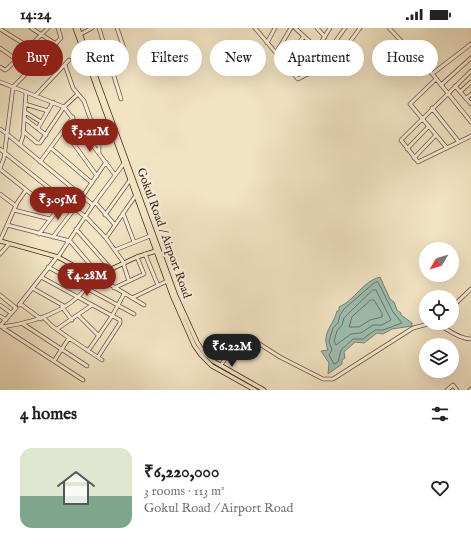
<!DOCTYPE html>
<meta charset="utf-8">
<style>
body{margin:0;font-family:"IM FELL English",serif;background:#f6f6f6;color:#222;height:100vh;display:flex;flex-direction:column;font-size:15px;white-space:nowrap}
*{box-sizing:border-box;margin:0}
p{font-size:13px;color:#767676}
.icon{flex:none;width:22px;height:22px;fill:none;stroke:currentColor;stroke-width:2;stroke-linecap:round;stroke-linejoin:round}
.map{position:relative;height:362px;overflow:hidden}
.details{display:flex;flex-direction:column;background:#fff;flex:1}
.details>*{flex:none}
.hud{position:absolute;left:12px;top:12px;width:447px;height:36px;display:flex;gap:8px}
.needle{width:26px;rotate:232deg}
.controls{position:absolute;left:419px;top:214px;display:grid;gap:8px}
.controls a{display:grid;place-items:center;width:40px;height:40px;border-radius:50%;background:#fff;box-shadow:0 4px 16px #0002;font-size:20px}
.price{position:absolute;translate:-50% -34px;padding:0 9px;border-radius:14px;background:#8f2418;color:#fff;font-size:13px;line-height:26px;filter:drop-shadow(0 1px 2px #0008)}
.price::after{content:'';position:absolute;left:50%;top:24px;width:12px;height:9px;margin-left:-6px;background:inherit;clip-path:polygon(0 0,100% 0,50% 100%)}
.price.active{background:#222;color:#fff}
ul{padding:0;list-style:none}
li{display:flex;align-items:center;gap:12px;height:100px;padding:0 20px}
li+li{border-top:1px solid #e0e0e0}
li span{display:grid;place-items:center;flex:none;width:112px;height:80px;border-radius:12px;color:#555}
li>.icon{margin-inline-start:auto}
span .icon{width:48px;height:48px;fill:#fffc;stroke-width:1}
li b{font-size:17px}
h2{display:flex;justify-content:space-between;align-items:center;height:48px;padding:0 20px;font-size:17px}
.pill{padding:0 14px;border-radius:18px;background:#fff;box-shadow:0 4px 16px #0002;font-size:14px;line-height:36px}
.pill.active{background:#8f2418;color:#fff}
.status{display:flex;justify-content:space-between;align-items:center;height:28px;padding:0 20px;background:#fff;direction:ltr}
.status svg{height:11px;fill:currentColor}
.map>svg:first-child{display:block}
.water{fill:#9cbeb0;stroke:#798275}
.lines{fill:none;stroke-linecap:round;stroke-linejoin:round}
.shore{stroke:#707266;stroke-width:1}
.minor-casing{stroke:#705646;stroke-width:4.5}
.major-casing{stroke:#44271c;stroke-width:5}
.minor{stroke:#f7edd8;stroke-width:3}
.major{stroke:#f2e3c3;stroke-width:3.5}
.labels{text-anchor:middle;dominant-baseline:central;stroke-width:4;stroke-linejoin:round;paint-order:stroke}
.street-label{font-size:12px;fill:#44271c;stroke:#f7edd8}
</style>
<div class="status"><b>14:24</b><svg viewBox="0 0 49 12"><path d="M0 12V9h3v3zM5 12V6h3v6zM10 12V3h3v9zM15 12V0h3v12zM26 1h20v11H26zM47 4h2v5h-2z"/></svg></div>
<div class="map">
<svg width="471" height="362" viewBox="0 0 471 362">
<rect width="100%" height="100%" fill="#f2e3c3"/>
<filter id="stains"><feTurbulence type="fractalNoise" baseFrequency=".005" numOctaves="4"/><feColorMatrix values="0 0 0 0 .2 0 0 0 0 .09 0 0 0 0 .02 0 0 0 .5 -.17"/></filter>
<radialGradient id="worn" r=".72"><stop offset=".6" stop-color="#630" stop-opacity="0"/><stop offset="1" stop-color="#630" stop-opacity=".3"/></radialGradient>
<path class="water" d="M380 249 390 271 394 274 397 282 401 285V287L412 295V298L392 301 383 306 377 305 364 315 355 314 344 324 345 330 342 332V336L328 346 329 335 321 323 328 322C321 304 333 299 337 283H339V279C355 272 363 253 380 249Z"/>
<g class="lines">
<path class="shore" d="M378 254 393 284 402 295 383 302H375L363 311H353L341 322 338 334 334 336 329 327 332 322 329 313 333 300 338 295 340 287 344 281 374 255Z
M373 262H376L391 292 382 297H373L361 305 351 306 336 317 334 313 337 303 342 297 344 290Z
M371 272H374L382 285V289L370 292 359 299H349L352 289Z"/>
<defs>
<path id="minor" d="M31 0 56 16
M58 0 61 10 13 59 64 79 115 147
M99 0 121 71
M117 0 125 23
M255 0 298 51 331 34
M295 0 333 35 336 33 360 0
M317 0 325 9
M389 0 434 48 471 94
M0 1 29 19
M79 7 92 0
M267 15 275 0
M296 19 319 40
M0 20 17 32
M317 21 330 0
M276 25 291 0
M289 28 309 46
M325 28 345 0
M284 35 304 8
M65 37 73 60 84 73 99 115V125
M0 39 5 42 8 40 48 0
M471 43 401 112 418 134 471 108
M432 46 471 16
M436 51 410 76 447 120
M0 54 13 59 7 106 93 177
M441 57 471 30
M455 58 471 76
M460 64 471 54
M36 67 69 32
M466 71 471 66
M25 76 48 83
M432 80 459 114
M25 84 41 94
M24 90 46 107
M38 100 53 74
M0 101 7 106 4 130 0 140
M23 103 37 115H40L64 79 78 66
M83 103 73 115 97 148
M86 106 110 97
M20 117 23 108 26 64
M51 120 92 155
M0 121 88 191 106 210 124 235V238L129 253
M407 121 429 98
M414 130 436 107
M40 134 73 89
M0 141 55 185
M0 166 16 178
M82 169 106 134
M95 174 115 197
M14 182 50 191
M123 185 134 214
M105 187 130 152
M7 197 70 213 99 247
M76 201 111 241
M39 206 65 172
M53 209 75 180
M106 210 136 167
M0 213 17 175 26 162
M115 222 150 208
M0 226 9 216
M145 226 157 255
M58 229 93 177 125 134
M48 239 134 286
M96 248 144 277
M41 249 120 292V295L98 329
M114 260 144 246 137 229
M34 261 64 278
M0 267 16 280 0 298
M132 270 167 253
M0 277 11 285
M19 277 57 229
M19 277H22L41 291
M62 279 72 292
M452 279 471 261
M0 288 6 292
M79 288 99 308
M44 290 52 298 69 310 54 333
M433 295C447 299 457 311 471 311
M23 296 87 338
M0 298 2 299C37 294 76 281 94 249
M3 300 83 352
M57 301 92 277
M69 310 102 332
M88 323 112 288 124 266
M221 337 234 318 250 310 280 329 323 351H333L413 300 432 295
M447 362 453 357 457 362
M470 362 471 361"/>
<path id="major" d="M75 0 172 267 194 317 201 327 212 338 255 362
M78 0 176 268 197 314 204 325 213 333 264 362
M0 213 58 229 94 249 137 229 156 223"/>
</defs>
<use href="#minor" class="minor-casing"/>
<use href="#major" class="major-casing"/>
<use href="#minor" class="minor"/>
<use href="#major" class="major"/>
</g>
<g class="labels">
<g class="street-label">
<text transform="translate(164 205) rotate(70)">Gokul Road / Airport Road</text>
</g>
</g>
<rect width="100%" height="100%" filter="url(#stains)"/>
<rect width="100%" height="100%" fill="url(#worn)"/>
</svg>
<div class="controls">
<a><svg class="needle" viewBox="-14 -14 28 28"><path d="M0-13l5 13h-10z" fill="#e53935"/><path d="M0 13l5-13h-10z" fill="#767676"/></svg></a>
<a><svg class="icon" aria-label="locate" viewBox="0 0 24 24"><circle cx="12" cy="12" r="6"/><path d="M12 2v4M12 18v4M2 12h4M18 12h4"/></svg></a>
<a><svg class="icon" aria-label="layers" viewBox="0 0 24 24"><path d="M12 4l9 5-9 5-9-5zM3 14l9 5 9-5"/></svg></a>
</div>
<b class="price" style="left:90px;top:125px">₹3.21M</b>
<b class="price" style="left:58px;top:193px">₹3.05M</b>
<b class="price" style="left:87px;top:269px">₹4.28M</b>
<b class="price active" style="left:232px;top:340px">₹6.22M</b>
<div class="hud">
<a class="pill active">Buy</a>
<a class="pill">Rent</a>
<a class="pill">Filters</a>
<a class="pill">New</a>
<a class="pill">Apartment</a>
<a class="pill">House</a>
</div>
</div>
<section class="details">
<h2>4 homes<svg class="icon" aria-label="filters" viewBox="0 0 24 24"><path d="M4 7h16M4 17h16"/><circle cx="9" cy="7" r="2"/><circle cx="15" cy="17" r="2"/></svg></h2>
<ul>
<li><span style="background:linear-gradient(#dfe7d0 60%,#7fa58c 0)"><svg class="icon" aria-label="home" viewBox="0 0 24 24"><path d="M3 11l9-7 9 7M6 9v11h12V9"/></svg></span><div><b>₹6,220,000</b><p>3 rooms · 113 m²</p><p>Gokul Road / Airport Road</p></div><svg class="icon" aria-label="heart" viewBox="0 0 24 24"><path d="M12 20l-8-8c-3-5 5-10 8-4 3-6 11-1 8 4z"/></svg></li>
</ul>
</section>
